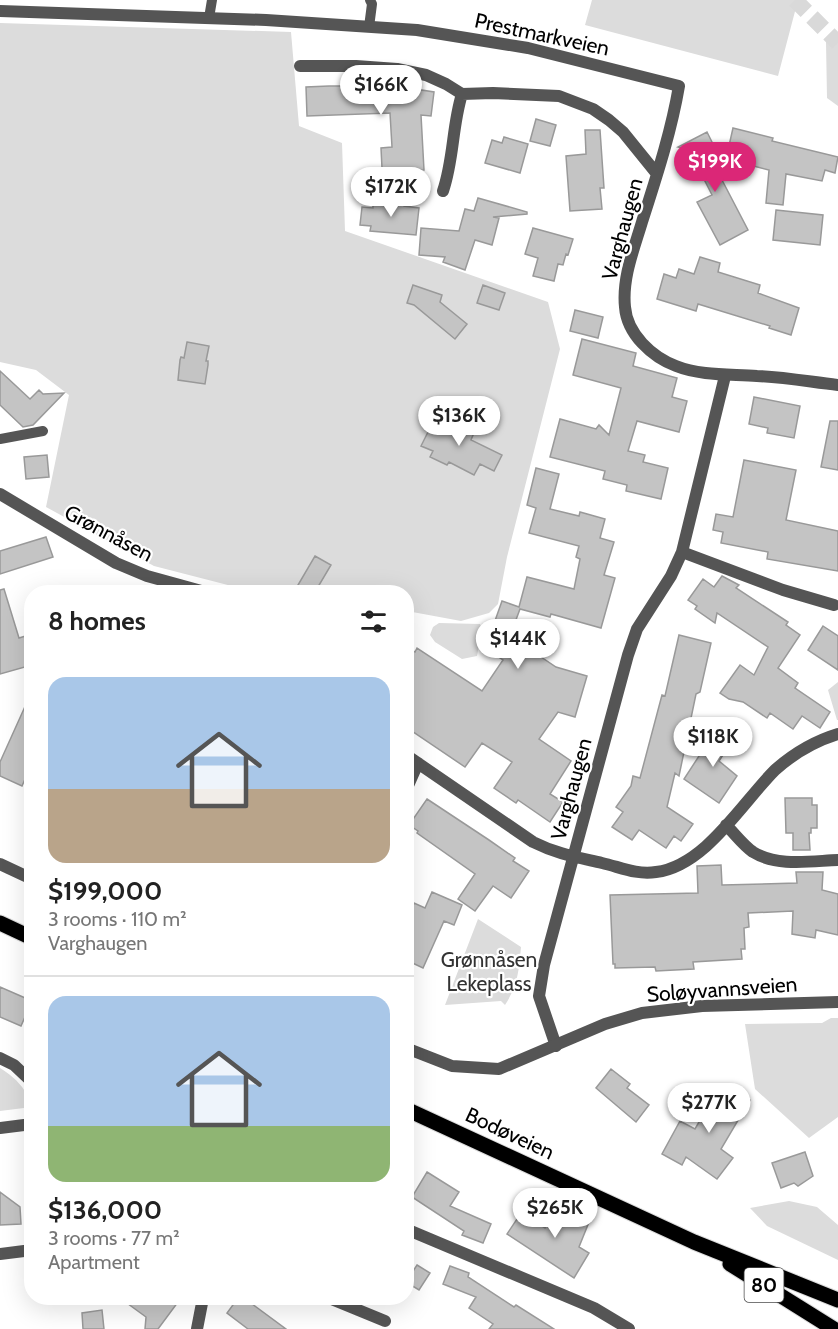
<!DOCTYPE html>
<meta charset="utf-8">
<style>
body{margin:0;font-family:Cabin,sans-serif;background:#f6f6f6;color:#222;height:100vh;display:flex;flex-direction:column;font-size:22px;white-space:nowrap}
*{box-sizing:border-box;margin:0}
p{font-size:20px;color:#767676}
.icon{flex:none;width:33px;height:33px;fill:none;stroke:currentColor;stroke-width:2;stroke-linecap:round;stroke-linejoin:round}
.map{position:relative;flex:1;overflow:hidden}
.panel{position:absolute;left:24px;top:585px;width:390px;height:720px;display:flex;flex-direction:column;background:#fff;border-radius:24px;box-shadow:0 6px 24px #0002}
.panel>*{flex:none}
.price{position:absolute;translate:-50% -51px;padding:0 14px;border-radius:21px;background:#fff;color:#222;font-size:20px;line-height:39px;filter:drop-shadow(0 2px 3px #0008)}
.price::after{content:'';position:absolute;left:50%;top:36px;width:18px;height:14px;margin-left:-9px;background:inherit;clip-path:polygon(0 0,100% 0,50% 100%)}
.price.on{background:#db2777;color:#fff}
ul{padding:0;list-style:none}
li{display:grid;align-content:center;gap:12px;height:318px;padding:0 24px}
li+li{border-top:2px solid #e0e0e0}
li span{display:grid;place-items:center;height:186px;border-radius:18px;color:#555}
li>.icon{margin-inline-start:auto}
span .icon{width:108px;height:108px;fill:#fffc;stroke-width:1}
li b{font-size:26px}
h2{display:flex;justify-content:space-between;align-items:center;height:72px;padding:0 24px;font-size:26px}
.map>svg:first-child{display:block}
.green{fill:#dcdcdc}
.building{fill:#c4c4c4;stroke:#999;stroke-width:1.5}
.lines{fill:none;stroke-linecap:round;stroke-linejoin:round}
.trunk-tunnel{stroke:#d9d9d9;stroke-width:16;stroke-dasharray:16 8;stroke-linecap:butt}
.primary-casing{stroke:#dbdbdb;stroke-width:17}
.service{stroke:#555;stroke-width:10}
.minor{stroke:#555;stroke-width:12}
.tertiary{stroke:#555;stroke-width:12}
.primary{stroke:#000;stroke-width:15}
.labels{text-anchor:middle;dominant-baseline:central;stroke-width:4.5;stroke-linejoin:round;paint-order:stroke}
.shield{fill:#fff;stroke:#4c4c4c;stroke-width:1.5}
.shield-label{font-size:20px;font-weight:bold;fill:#000}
.street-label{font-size:21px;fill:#000;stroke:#fff}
.park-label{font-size:21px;fill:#333;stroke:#fff}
</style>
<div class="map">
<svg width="838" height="1329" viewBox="0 0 838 1329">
<rect width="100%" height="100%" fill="#fff"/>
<path class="green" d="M592 0H798L778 76 585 25Z
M0 23 291 32 299 126 342 143 345 231 548 302 560 349 507 557 498 604 489 613 461 621 407 611 406 592H255L154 566 46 507 69 395 36 370 0 362Z
M838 35V106L827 98 826 42Z
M439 623 480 624 482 630 477 656 462 659 435 642 430 635 433 627Z
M838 682V720H837L828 690Z
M478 919 521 947C519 970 518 985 505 1005L501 1001 445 1005Z
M831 1018H838V1117L809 1138 755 1089 745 1024 822 1023Z
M0 1068C12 1075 28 1089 29 1103L24 1108 0 1111Z
M789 1201 817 1207 838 1225V1260L767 1226 750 1208Z"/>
<path class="building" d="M329 86H396L434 92 431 116 421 115 424 170 393 171V168H382L381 148 392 147 390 113 307 116 306 87Z
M536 119 556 125 550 146 530 141Z
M733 128 773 138 772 141 838 157 835 173 825 170 822 181 786 174 783 205 766 203 769 170 726 159Z
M585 130H600L604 188H600L602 209 570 211 566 156 586 154Z
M707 132 720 158 709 155 748 230 720 245 697 202 712 195 689 150 678 147Z
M504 137 528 144 520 173 485 163 492 140 502 143Z
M478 198 527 212V214L493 217 499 218 492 245 475 240 465 270 443 262 445 257 419 255 421 228 459 231 465 209 474 211Z
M389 199 404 201V206L419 208 416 235 370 231 371 226 360 225 362 207 373 208V203L388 205Z
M776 210 823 215 820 245 773 240Z
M533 228 573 239 568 255 566 254 563 265 558 264 554 281 533 276 538 258 525 254Z
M700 257 720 263 718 272 760 285 758 293 799 308 791 335 769 328 770 326 698 304 696 311 657 299 664 274 676 278 679 269 694 274Z
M413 285 442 295 440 302 467 324 455 339 414 305 407 303Z
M483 285 505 293 499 310 477 303Z
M575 310 603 317 598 338 570 331Z
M582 339 636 353 633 366 677 378 672 397 687 401 679 432 637 421 628 451 645 455 643 462 668 468 661 499 626 491 627 485 603 479 605 471 550 457 560 419 596 429 599 425 609 435 621 388 573 375Z
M187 342 209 346 206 361H208V365L205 384 178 380 180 360 181 357 184 358Z
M0 371 30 399 39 390 43 394 64 393 33 425 23 427 0 405Z
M754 397 800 406 794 438 767 433 768 428 749 424Z
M456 418 476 428 471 440 502 455 494 471 480 464 474 475 449 462 447 465 430 457 433 451 421 446 433 422 438 425 441 419 453 425Z
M830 421H838V470L821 467Z
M47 455 49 477 26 479 24 457Z
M744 460 796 470 786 520 838 531V571L767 559 768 552 721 543 723 532 713 530 716 514 733 517Z
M536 468 559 474 550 509 579 516 580 512 605 519 600 538 614 542 604 575 615 578 601 628 551 614 550 617 520 609 510 636 556 667 587 676 575 717 558 712 539 739 571 761 550 794 563 802 550 822 518 800 516 803 494 788 512 762 482 743 465 767 406 727V647L415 652 417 648 482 691 503 660 497 656 508 639 491 632 502 601 519 607 527 577 574 589 580 559 576 557 579 546 529 533 536 508 527 505Z
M46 537 53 557 0 574V551Z
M315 556 331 565 315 592H311L298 585Z
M722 576 739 585 736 588 788 622 786 625 800 635 778 668 798 683 795 688 830 712 820 728 802 716 793 729 770 713 767 718 743 702 729 699 720 693 740 665 754 675 768 647 717 613 715 623 695 609 697 606 688 600 703 579 714 587Z
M4 589 19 638 32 634V665L0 674V590Z
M823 626 838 636V670L808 650Z
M679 635 711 643 700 692 696 694 679 776 675 773 667 807 693 824 681 841 674 836 666 848 639 830 632 840 612 827 623 812 616 807 631 786 633 776 640 778 662 695 665 696Z
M32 691V780L26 777 22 786 0 776V762Z
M718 727 734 738 719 761 737 776 719 803 684 779Z
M785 798H812V805H817V828H811V833H809L810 850H793V833H786Z
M427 799 489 840 515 858 513 861 529 871 511 898 493 886 475 911 458 899 475 874 417 833 418 831 409 825Z
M721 865 722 885 797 883 796 872H823L822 890 838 894V935L816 930 815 938 792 934 793 911 748 913 749 927 744 928 745 949H741L742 959 693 962 694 969 656 971 655 967 615 968V964H613L610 895 698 893 697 866Z
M432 892 462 905 454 925 444 921 423 968 406 960V920L414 903 425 908Z
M0 987 32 1001 21 1026 0 1017Z
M611 1069 630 1084 627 1088 649 1105 636 1122 596 1088Z
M721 1084 750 1100 721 1149 733 1158 717 1179 686 1157 682 1165 662 1154 680 1121 695 1129Z
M805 1152 813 1176 798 1186 794 1183 781 1188 772 1163Z
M427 1172 459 1192 450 1206 491 1224 483 1243 462 1235 464 1231 412 1197Z
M0 1192 20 1207 21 1224 0 1225Z
M557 1206 589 1222 579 1247 589 1253 574 1278 507 1234 521 1213 545 1228Z
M417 1265 430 1273 419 1290 406 1282Z
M450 1266 469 1273 468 1277 514 1307 516 1305 554 1329H489L493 1324 469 1308 476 1297 443 1284Z
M120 1298H181L158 1329H145L146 1317Z
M238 1298H244L286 1329H248L227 1313Z
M102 1310 104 1329H83L82 1313Z"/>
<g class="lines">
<path class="trunk-tunnel" d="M795 0 838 43"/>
<defs>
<path id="primary" d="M0 923 32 938
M406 1109 694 1242 838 1300
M730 1264 834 1329"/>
</defs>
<use href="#primary" class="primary-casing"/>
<path class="service" d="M209 18 212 0
M369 27 372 4 370 0
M0 439 43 431"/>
<path class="minor" d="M0 11 266 20 417 30 528 48 679 86C671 133 656 178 642 222 634 249 622 278 625 307 627 334 652 357 676 366 701 376 730 374 757 376 784 377 811 382 838 385
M300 66H356L397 69 426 75 446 84 462 94 493 93 559 96 593 109 609 120 623 132 657 174
M443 191C454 159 452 126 462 94
M0 494 116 563 147 576 205 592
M682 552 783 590 834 605
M406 755 533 842C557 854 576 857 602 863 620 867 636 875 656 872 705 866 742 803 775 770 793 754 815 741 838 734
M406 790 418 763
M726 825C735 834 743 845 753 852 777 867 811 861 838 860
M556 1046 539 996 544 965 628 655 637 629 671 576 682 552 725 376
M0 1058 14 1065 32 1082
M0 1128 32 1124
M406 1229 594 1308 629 1329
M0 1254 32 1250
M329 1298 385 1321
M197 1329 203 1298"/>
<path class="tertiary" d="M0 864 32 879
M406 1048 452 1066 499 1069 605 1024 642 1013 702 1006 838 1002"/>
<use href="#primary" class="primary"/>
</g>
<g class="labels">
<rect class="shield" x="744.5" y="1268" width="39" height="34" rx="4.5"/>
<g class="shield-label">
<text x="764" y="1285">80</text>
</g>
<g class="street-label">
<text transform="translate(542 34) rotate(12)">Prestmarkveien</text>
<text transform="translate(622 229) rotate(-75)">Varghaugen</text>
<text transform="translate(109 533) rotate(28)">Grønnåsen</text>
<text transform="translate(571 789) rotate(-75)">Varghaugen</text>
<text transform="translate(722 989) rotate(-4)">Soløyvannsveien</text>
<text transform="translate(510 1133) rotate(25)">Bodøveien</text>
</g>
<g class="park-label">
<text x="489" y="959">Grønnåsen<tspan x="489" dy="24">Lekeplass</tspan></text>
</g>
</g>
</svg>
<b class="price" style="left:381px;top:116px">$166K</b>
<b class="price on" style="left:715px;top:193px">$199K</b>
<b class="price" style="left:391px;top:218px">$172K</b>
<b class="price" style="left:459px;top:447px">$136K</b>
<b class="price" style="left:518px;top:670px">$144K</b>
<b class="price" style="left:713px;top:768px">$118K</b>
<b class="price" style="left:709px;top:1134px">$277K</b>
<b class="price" style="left:555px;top:1239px">$265K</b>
<section class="panel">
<h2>8 homes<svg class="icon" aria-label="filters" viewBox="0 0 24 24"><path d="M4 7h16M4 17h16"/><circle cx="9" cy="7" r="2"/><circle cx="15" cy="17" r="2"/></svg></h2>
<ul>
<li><span style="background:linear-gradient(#a9c7e8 60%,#b9a48a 0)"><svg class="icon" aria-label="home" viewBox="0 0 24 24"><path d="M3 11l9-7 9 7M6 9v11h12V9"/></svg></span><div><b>$199,000</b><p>3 rooms · 110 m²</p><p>Varghaugen</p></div></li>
<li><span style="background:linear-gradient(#a9c7e8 70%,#8fb573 0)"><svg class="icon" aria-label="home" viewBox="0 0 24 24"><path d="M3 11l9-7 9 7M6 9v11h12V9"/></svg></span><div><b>$136,000</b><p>3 rooms · 77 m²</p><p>Apartment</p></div></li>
</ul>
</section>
</div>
